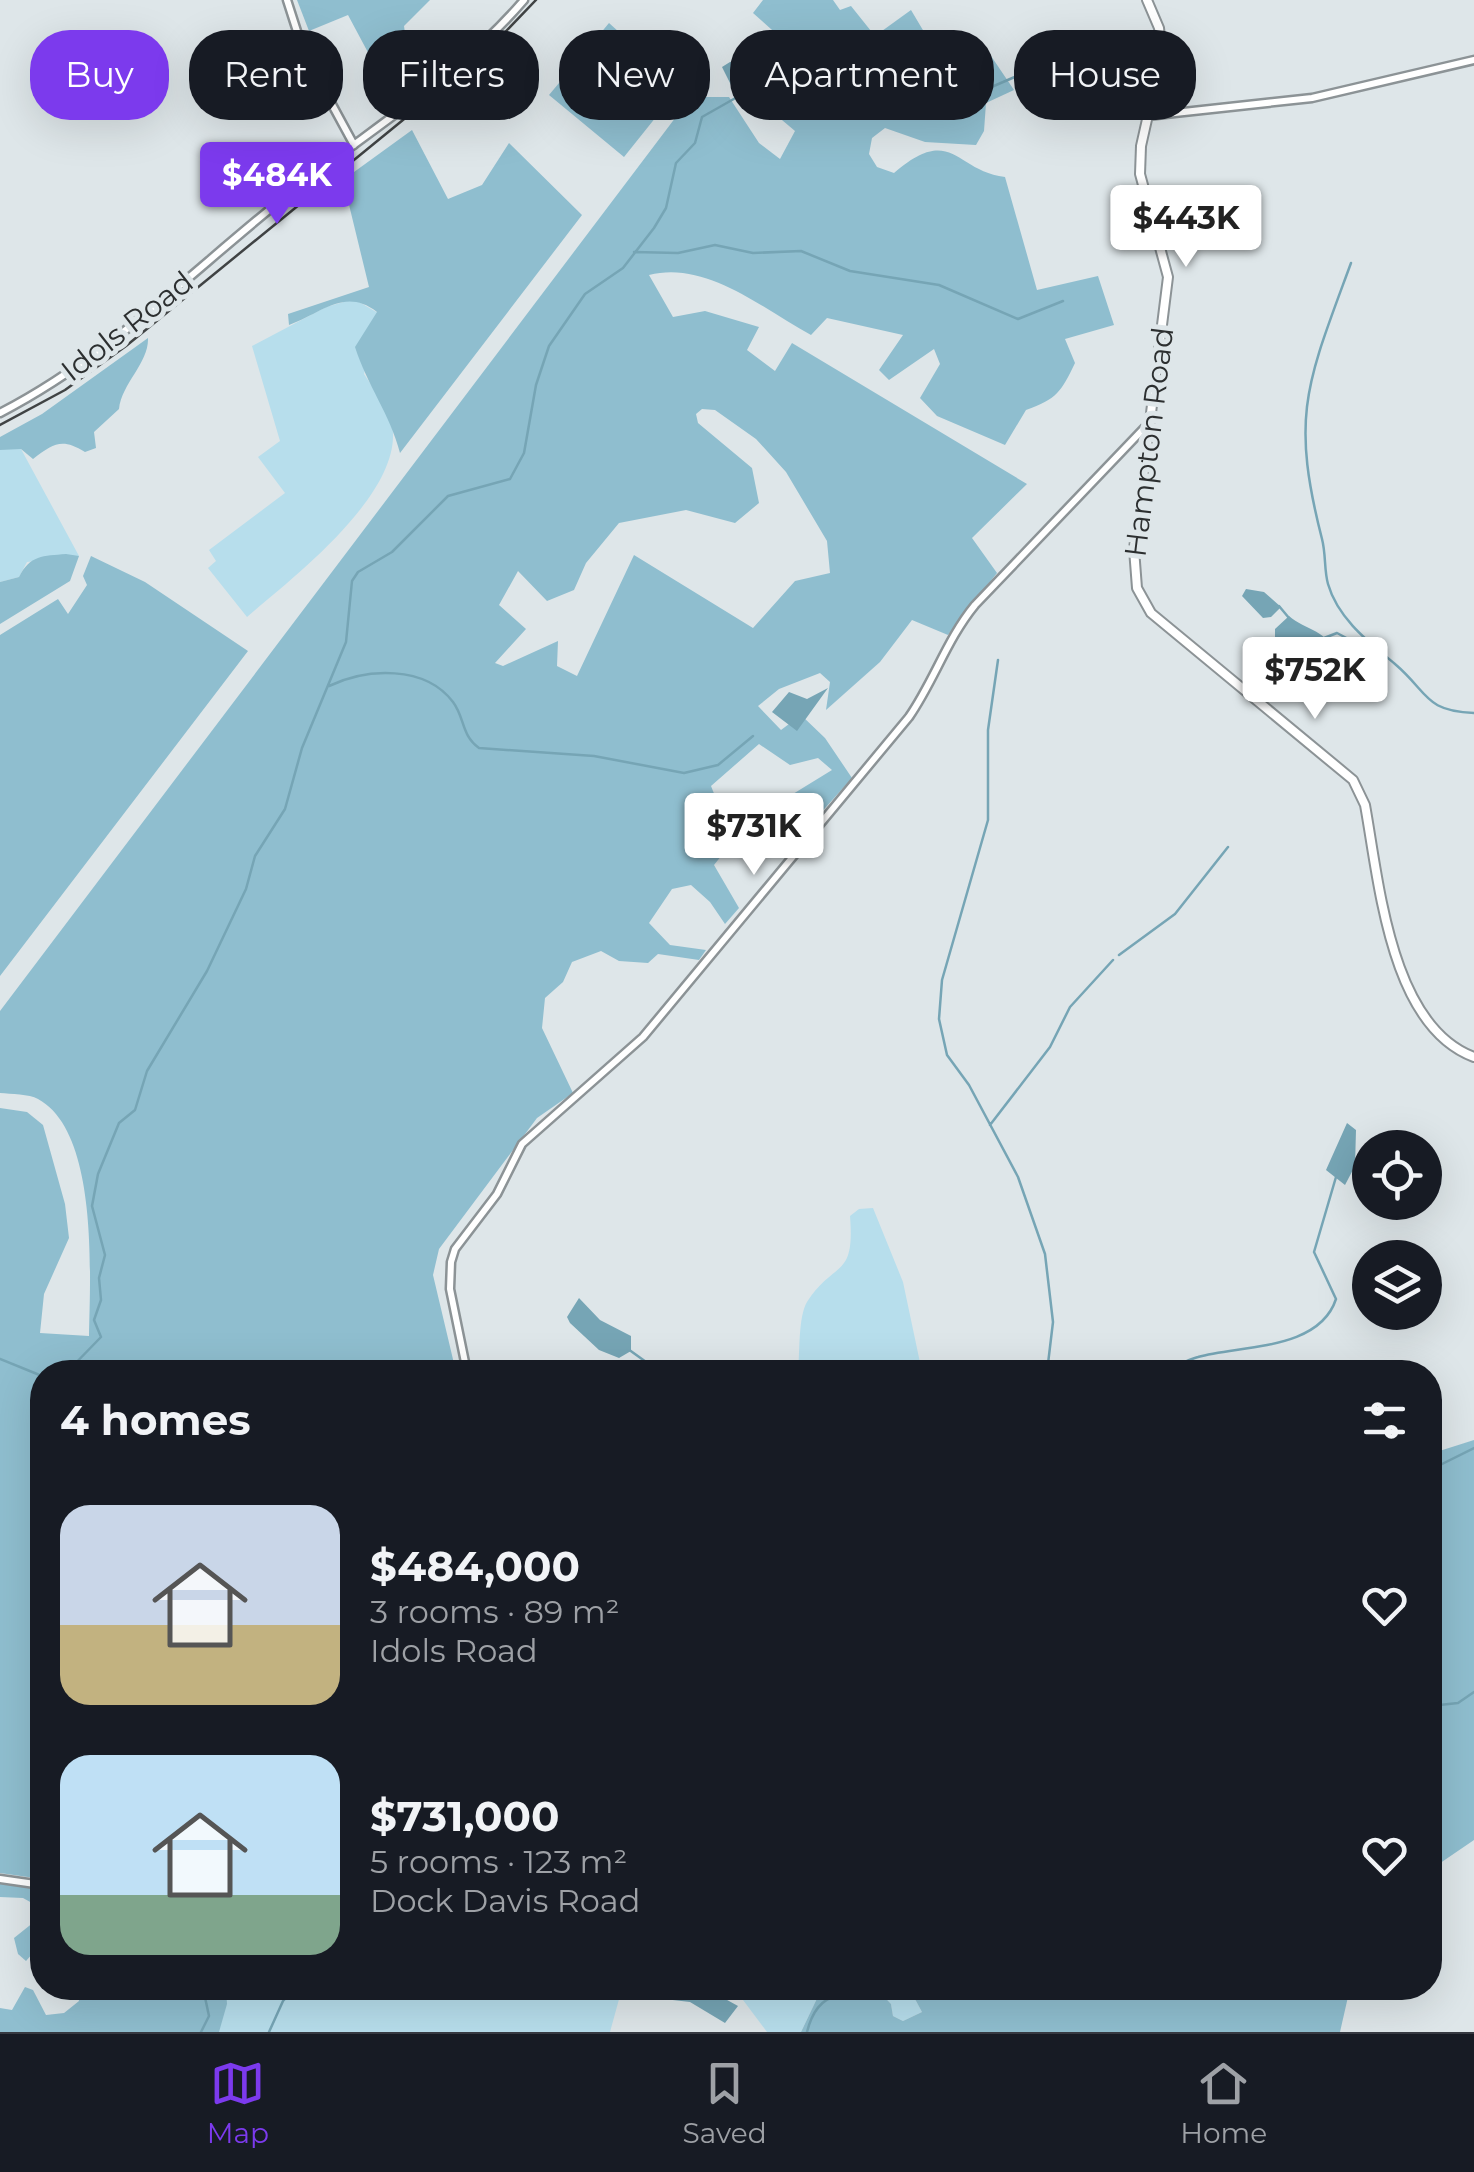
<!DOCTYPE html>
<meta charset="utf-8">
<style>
body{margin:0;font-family:Montserrat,sans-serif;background:#20242c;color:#f1f3f6;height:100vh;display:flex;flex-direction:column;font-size:38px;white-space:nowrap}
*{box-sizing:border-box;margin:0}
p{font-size:32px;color:#9ea1a6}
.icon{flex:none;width:55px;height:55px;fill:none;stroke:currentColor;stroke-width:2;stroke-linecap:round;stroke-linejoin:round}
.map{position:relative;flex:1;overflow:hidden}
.sheet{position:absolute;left:30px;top:1360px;width:1412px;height:640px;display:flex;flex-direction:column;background:#171b24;border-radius:40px;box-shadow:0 10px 40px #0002}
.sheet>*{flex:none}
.top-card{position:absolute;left:30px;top:30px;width:1415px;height:90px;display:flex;gap:20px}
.tools{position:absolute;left:1352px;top:1130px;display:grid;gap:20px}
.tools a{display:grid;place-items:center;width:90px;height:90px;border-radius:50%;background:#171b24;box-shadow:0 10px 40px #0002;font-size:50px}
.price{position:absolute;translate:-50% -85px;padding:0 22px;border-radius:10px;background:#fff;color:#222;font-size:32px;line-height:65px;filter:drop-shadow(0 2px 5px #0008)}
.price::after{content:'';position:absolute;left:50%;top:60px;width:30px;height:22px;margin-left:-15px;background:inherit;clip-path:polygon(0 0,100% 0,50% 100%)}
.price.current{background:#7c3aed;color:#fff}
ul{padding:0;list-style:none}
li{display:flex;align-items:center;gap:30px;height:250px;padding:0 30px}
li span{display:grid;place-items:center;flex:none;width:280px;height:200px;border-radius:30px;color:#555}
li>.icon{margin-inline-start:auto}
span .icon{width:120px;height:120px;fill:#fffc;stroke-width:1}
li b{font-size:42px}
h2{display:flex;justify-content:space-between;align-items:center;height:120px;padding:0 30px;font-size:42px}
.chip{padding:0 35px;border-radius:40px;background:#171b24;box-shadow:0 10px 40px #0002;font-size:35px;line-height:90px}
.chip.current{background:#7c3aed;color:#fff}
.menu{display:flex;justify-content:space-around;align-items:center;height:140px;border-top:2px solid #363941;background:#171b24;font-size:28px;color:#9ea1a6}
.menu a{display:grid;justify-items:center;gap:5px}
.menu .current{color:#7c3aed}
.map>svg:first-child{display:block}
.green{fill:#b7deec}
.forest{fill:#8fbecf;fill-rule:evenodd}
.water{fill:#76a5b5}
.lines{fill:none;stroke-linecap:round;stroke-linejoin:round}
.stream{stroke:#76a5b5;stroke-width:2.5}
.tertiary-casing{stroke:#8c9396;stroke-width:11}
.secondary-casing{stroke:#8c9396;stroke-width:12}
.tertiary{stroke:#fff;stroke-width:6}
.secondary{stroke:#fff;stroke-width:8}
.rail{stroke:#404344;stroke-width:2.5}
.labels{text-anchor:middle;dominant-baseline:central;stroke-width:10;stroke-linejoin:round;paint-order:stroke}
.street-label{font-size:30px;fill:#2c2f30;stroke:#dee6e9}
</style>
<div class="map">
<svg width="1474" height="2032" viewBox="0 0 1474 2032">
<rect width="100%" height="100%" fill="#dee6e9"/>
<path class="green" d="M354 299 378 313 364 374C372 387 387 404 391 420 410 489 292 578 247 617L208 568 216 561 209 550 285 493 258 457 280 441 252 346 326 307Z
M7 448 21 449 79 556 27 562 19 577 0 582V450Z
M873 1208 903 1282 922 1372H798C800 1353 798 1317 807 1302 835 1259 855 1280 850 1216L859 1209Z
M219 1988H621V1992L610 2032H216Z
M722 1988H822L801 2032H767L743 2000Z
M876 1988H909L922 2012 903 2021 893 2016 891 2004Z"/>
<path class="forest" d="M297 0H430L404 26 410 68 387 88 348 15 309 31Z
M763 0H833L840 10 851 6 875 36 911 10 933 47 971 56 987 50 1014 90 986 103 984 131 976 145 925 142 885 128 872 138 869 154 877 167 894 173C952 123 955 171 1005 177L1037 290 1098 276 1114 325 1065 339 1075 363C1061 392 1057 399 1026 410L1005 445 937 416 920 398 940 364 934 349 889 380 879 370 903 335 827 318 811 335C763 309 706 260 649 275L673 317 705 311 759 327 747 350 775 371 792 343 1027 484 972 538 997 573 948 635 912 620 880 662 826 710 830 682 820 673 779 689 758 706 781 730 801 715 825 738 852 778 783 855 752 819 832 770 818 758 790 765 759 744 711 786 733 841 714 865 739 908 725 924 710 902 691 885 672 889 649 923 670 945 706 950 699 960 658 954 648 963 619 961 601 951 572 962 563 982 545 998 542 1028 573 1093 537 1118 439 1249 433 1275 456 1372H42V1879L0 1873V1108L27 1112 43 1125 65 1204 69 1238 44 1294 40 1333 89 1336C90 1277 99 1132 38 1099 29 1094 11 1094 0 1093V1011L691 97H729L759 143 780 159 795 131 763 104 780 94 806 101 812 90 810 64 753 13ZM702 409 715 410 756 439 786 472 827 541 830 573 795 581 753 628 634 555 577 676 557 666 558 641 503 666 495 663 526 629 499 605 518 571 547 601 574 590 586 563 619 523 686 510 735 523 759 503 752 468 698 423 696 414Z
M609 23 680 87 624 157 549 95Z
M412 130 448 199 482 185 509 143 582 215 400 453C390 414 367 385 355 347L377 312C345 287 322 313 289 325L288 314 369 287 343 180Z
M148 338C149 363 122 383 119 409L94 432 96 448 85 452C62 438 54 443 33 459L21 449 0 450V437L42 414Z
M66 554 79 556 70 581 0 624V582L19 577C30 555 43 556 66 554Z
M91 556 145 582 248 651 0 976V635L58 599 68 614 87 585 83 576Z
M1474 1440V1840L1430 1870V1454Z
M0 1881 42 1885V1943L26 1961 18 1954 14 1938 39 1918 41 1908 23 1898 0 1897Z
M25 1987 33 1990 46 2015 64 2013 79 2001 77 1988H226L227 2004 219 2032H0V2008L12 2010Z
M822 1988H876L891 2004 893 2016 903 2021 922 2012 909 1988H1350L1340 2032H801Z"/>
<path class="water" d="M730 62 775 69 790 82 788 94 773 90 740 103 722 67Z
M1246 589 1264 592 1281 607 1271 617 1263 618 1242 596Z
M1289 616C1307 632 1340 632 1330 664L1313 662 1275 638V629Z
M828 688 797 731 772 712 789 692 807 699Z
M1347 1123 1356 1130 1355 1166 1345 1185 1326 1170Z
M579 1298 600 1320 631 1336V1351L619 1358 599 1350 570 1323 567 1317Z
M666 1988 709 1990 738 2006 725 2023 690 2002 664 1999Z"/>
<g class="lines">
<path class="stream" d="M792 85 826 109 860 114 898 112 925 100 959 101 1017 76
M634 252 678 253 715 245 753 253 801 251 850 271 939 285 1018 319 1063 301
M1351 263C1307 383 1290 414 1322 539 1326 554 1324 570 1328 584 1338 619 1370 643 1395 664 1429 693 1424 711 1474 713
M1279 606 1289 618
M1324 638 1337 633 1352 641 1363 639
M998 660 988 730V820L942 980 939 1019 947 1055 969 1085 1018 1177 1045 1254 1053 1322 1047 1372
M329 686C367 668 425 665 453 702 465 718 461 735 479 748L594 756 684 773 718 765 753 736
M1119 955 1175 914 1228 847
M990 1125 1050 1047 1070 1007 1113 960
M628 1349 660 1372
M0 1359 42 1376
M67 1372 101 1337 94 1320 101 1300 99 1278 105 1255 92 1206 98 1174 119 1123 135 1110 147 1071 207 971 246 889 255 856 285 809 302 748 346 642 352 581 358 572 392 552 448 496 510 479 524 453 536 385 549 346 585 294 623 268 654 228 666 208 676 163 695 143 702 117 739 96
M1163 1372C1174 1368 1186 1360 1198 1357 1240 1345 1319 1351 1336 1299L1314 1252 1336 1177
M1430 1470 1474 1448
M1430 1706 1458 1703 1474 1692
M201 2032 209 2016 203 1988
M269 2032 283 2001 295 1988
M807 2032C811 2016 819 2000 836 1996L838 1988"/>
<defs>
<path id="tertiary" d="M287 0 304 53 354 145
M1147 116 1312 98 1474 60
M0 413C109 357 194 269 290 193 369 130 457 78 524 0
M467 1372 450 1289 451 1262 455 1249 497 1194 522 1144 643 1037 909 717C934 681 947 639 975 605L1150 422
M0 1879 42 1885"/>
<path id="secondary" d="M1147 0 1159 28 1162 53 1141 146 1140 174 1168 277 1134 549 1137 588 1151 613 1353 780 1365 805C1379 881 1390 1026 1474 1057"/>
</defs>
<use href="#tertiary" class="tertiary-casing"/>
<use href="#secondary" class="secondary-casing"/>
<use href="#tertiary" class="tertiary"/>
<use href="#secondary" class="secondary"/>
<path class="rail" d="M0 425 65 390 126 346 485 53 536 0"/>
</g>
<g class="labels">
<g class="street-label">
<text transform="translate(127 326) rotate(-38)">Idols Road</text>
<text transform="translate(1149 442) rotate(-83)">Hampton Road</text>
</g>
</g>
</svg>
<div class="tools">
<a><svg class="icon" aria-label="locate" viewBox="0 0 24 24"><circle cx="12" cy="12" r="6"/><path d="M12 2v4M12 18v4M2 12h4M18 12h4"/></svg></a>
<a><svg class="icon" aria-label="layers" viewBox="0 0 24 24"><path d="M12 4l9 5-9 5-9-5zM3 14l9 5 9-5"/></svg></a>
</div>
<b class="price current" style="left:277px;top:227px">$484K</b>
<b class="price" style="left:1186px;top:270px">$443K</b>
<b class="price" style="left:1315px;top:722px">$752K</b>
<b class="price" style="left:754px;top:878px">$731K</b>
<div class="top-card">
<a class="chip current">Buy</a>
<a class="chip">Rent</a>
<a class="chip">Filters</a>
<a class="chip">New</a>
<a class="chip">Apartment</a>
<a class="chip">House</a>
</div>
<section class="sheet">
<h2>4 homes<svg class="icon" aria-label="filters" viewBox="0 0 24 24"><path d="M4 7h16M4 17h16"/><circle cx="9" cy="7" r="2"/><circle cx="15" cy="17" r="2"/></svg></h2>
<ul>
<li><span style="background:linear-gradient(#c9d6e8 60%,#c2b280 0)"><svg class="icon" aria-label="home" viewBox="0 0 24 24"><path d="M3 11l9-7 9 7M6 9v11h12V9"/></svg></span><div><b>$484,000</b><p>3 rooms · 89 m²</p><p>Idols Road</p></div><svg class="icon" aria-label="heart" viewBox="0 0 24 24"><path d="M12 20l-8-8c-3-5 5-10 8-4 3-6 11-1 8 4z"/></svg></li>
<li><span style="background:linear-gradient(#bfe0f5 70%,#7fa58c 0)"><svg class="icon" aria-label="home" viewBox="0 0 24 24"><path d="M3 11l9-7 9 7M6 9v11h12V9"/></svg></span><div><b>$731,000</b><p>5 rooms · 123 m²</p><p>Dock Davis Road</p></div><svg class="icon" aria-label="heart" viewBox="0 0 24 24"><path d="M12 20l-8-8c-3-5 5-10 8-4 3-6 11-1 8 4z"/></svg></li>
</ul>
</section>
</div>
<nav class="menu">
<a class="current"><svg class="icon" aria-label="map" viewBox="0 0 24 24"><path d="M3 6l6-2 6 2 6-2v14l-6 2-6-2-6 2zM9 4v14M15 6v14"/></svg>Map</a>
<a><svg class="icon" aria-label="saved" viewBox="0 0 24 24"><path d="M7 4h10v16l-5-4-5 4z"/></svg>Saved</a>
<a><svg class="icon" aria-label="home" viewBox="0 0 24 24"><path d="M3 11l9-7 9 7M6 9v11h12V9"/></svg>Home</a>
</nav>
